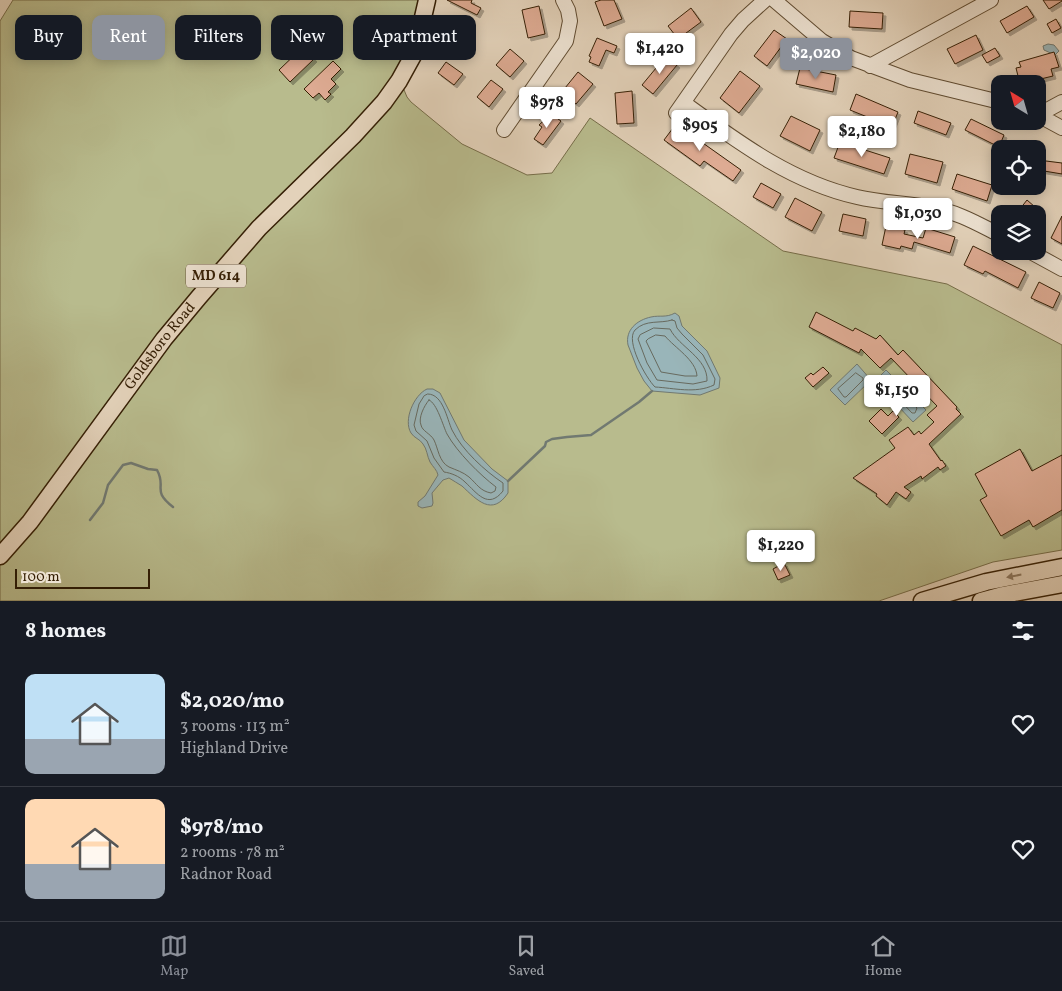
<!DOCTYPE html>
<meta charset="utf-8">
<style>
body{margin:0;font-family:Vollkorn,serif;background:#20242c;color:#f1f3f6;height:100vh;display:flex;flex-direction:column;font-size:19px;white-space:nowrap}
*{box-sizing:border-box;margin:0}
p{font-size:16px;color:#9ea1a6}
.icon{flex:none;width:28px;height:28px;fill:none;stroke:currentColor;stroke-width:2;stroke-linecap:round;stroke-linejoin:round}
.map{position:relative;height:601px;overflow:hidden}
.drawer{display:flex;flex-direction:column;background:#171b24;flex:1}
.drawer>*{flex:none}
.hud{position:absolute;left:15px;top:15px;width:500px;height:45px;display:flex;gap:10px}
.needle{width:32px;rotate:323deg}
.fabs{position:absolute;left:991px;top:75px;display:grid;gap:10px}
.fabs a{display:grid;place-items:center;width:55px;height:55px;border-radius:10px;background:#171b24;box-shadow:0 2px 12px #0003;font-size:25px}
.scale{position:absolute;left:15px;bottom:12px;width:135px;box-sizing:border-box;padding-left:5px;border:2px solid #351f05;border-top:0;font-size:14px;line-height:18px;white-space:nowrap;color:#351f05;-webkit-text-stroke:4px #ede2d2;paint-order:stroke}
.price{position:absolute;translate:-50% -42px;padding:0 11px;border-radius:5px;background:#fff;color:#222;font-size:16px;line-height:32px;filter:drop-shadow(0 1px 2px #0008)}
.price::after{content:'';position:absolute;left:50%;top:30px;width:15px;height:11px;margin-left:-8px;background:inherit;clip-path:polygon(0 0,100% 0,50% 100%)}
.price.selected{background:#8c9099;color:#fff}
ul{padding:0;list-style:none}
li{display:flex;align-items:center;gap:15px;height:125px;padding:0 25px}
li+li{border-top:1px solid #363941}
li span{display:grid;place-items:center;flex:none;width:140px;height:100px;border-radius:10px;color:#555}
li>.icon{margin-inline-start:auto}
span .icon{width:60px;height:60px;fill:#fffc;stroke-width:1}
li b{font-size:21px}
h2{display:flex;justify-content:space-between;align-items:center;height:60px;padding:0 25px;font-size:21px}
.pill{padding:0 18px;border-radius:10px;background:#171b24;box-shadow:0 2px 12px #0003;font-size:18px;line-height:45px}
.pill.selected{background:#8c9099;color:#fff}
.tab-bar{display:flex;justify-content:space-around;align-items:center;height:70px;border-top:1px solid #363941;background:#171b24;font-size:14px;color:#9ea1a6}
.tab-bar a{display:grid;justify-items:center;gap:2px}
.tab-bar .selected{color:#8c9099}
.map>svg:first-child{display:block}
.green{fill:#b8bb8d;stroke:#766d49}
.water{fill:#99b5b9;stroke:#717971}
.lines{fill:none;stroke-linecap:round;stroke-linejoin:round}
.shore{stroke:#676a5f;stroke-width:1}
.stream{stroke:#717971;stroke-width:2.5}
.building{fill:#deab93;stroke:#351f05;filter:url(#shadow)}
.minor-casing{stroke:#604c32;stroke-width:16}
.major-casing{stroke:#351f05;stroke-width:19}
.minor{stroke:#ede2d2;stroke-width:14}
.major{stroke:#e3d2ba;stroke-width:16}
.oneway{fill:#8c7860}
.labels{text-anchor:middle;dominant-baseline:central;stroke-width:4;stroke-linejoin:round;paint-order:stroke}
.shield{fill:#ede2d2;stroke:#6c5a42;stroke-width:1}
.shield-label{font-size:14px;font-weight:bold;fill:#351f05}
.street-label{font-size:15px;fill:#351f05;stroke:#ede2d2}
</style>
<div class="map">
<svg width="1062" height="601" viewBox="0 0 1062 601">
<defs>
<filter id="shadow"><feDropShadow dx="3" dy="3" stdDeviation="0" flood-color="#0004"/></filter>
</defs>
<rect width="100%" height="100%" fill="#e3d2ba"/>
<filter id="stains"><feTurbulence type="fractalNoise" baseFrequency=".004" numOctaves="4"/><feColorMatrix values="0 0 0 0 .2 0 0 0 0 .09 0 0 0 0 .02 0 0 0 .5 -.17"/></filter>
<radialGradient id="worn" r=".72"><stop offset=".6" stop-color="#630" stop-opacity="0"/><stop offset="1" stop-color="#630" stop-opacity=".3"/></radialGradient>
<path class="green" d="M13 0H419L412 34 397 73 407 97 411 102 462 144 527 175 552 173 590 118 783 251 947 284 1062 345V550L993 562 879 601H0V21Z"/>
<path class="water" d="M1048 44 1054 45 1059 51 1055 55 1044 50 1043 46Z
M675 313 679 316 682 326 707 351 720 378 719 388 700 395 652 391 644 381 637 368 628 345C625 330 637 320 651 317 660 315 666 318 675 313Z
M857 364 871 380 845 405 830 390Z
M886 370 892 376 883 384 877 379Z
M896 379 926 410 913 422 883 390Z
M427 389H433L440 393 464 440 492 469 508 481V493C492 517 477 500 462 486 458 483 453 481 449 478L443 480 432 493 433 503 432 506 422 508 418 506V502L425 496 438 475C437 470 433 467 430 462 427 456 427 449 423 444 420 439 414 438 411 433 403 420 414 395 427 389Z"/>
<g class="lines">
<path class="shore" d="M672 320 675 321 677 328 682 334 703 355 715 379 714 385C695 394 674 388 655 387 646 378 625 341 635 330 646 319 660 324 672 320Z
M654 328 670 329C679 347 708 358 707 381L693 384 657 380 647 363 638 339 640 335Z
M656 335 665 336C675 348 696 360 697 376H685L661 372 646 341 648 339Z
M856 373 863 378V380L846 397H844L838 389Z
M895 387 917 408 915 413H912L892 392V389Z
M428 394C443 394 447 419 452 430 462 450 485 471 503 483V491C488 510 477 493 465 482 459 476 451 473 444 472L434 458 427 441 416 431 414 425 419 404 424 396Z
M429 400C437 403 443 426 447 434 457 452 480 475 496 487L495 491 491 493C480 491 477 484 469 477 463 472 456 470 449 467 439 462 438 448 434 440 431 434 422 431 421 425 418 418 424 406 429 400Z"/>
<path class="stream" d="M508 481 545 446 546 442 552 439 567 437 591 435 639 402 652 391
M90 520 103 503 108 485 123 465 131 463 148 469 157 470C167 488 151 490 173 507"/>
</g>
<path class="building" d="M447 0H472L471 3 481 8 477 15Z
M601 0H614L622 19 604 26 595 2Z
M1043 0H1062V1L1049 9Z
M539 6 545 34 528 38 522 10Z
M1027 6 1034 17 1007 33 1000 21Z
M691 8 701 22 678 39 668 26Z
M850 11 883 13 882 29 849 27Z
M1056 19 1061 28 1052 33 1047 24Z
M457 20 472 25 464 50 449 45Z
M774 30 787 39 767 66 754 56Z
M976 35 983 50 955 64 947 49Z
M597 38 617 46 614 53 606 50 599 66 589 62 591 57 589 56Z
M303 47 314 59 290 82 279 70Z
M995 48 1000 56 987 63 982 55Z
M510 49 524 61 510 77 496 65Z
M1054 52 1059 67 1051 69 1053 76 1020 84 1016 68 1021 67 1019 62Z
M666 56 677 65 653 94 642 85Z
M333 61 341 69 331 79 336 84 328 92 331 94 325 100 319 93 313 98 304 89Z
M446 62 463 74 454 85 438 73Z
M800 68 836 75 833 92 796 84Z
M740 71 760 86 739 113 720 98Z
M578 72 593 84 576 104 566 96 570 92 565 88Z
M491 80 503 89 489 107 477 97Z
M632 91 634 123 617 124 615 93Z
M856 94 898 112 892 127 850 110Z
M918 111 951 123 946 135 914 123Z
M551 114 561 121 543 145 534 139 542 127 539 125Z
M791 116 820 130 810 151 780 136Z
M971 119 1004 135 999 147 965 130Z
M676 124 741 170 733 181 704 161 700 166 664 140Z
M840 142 890 158 884 174 834 158Z
M910 154 943 162 937 183 905 174Z
M1038 160 1062 163V174L1038 170Z
M957 174 992 185 987 201 952 189Z
M761 183 781 194 773 208 753 197Z
M795 198 822 212 812 231 785 217Z
M1027 200 1043 214H1016Z
M843 214 866 219 863 236 839 231Z
M1062 216V244L1051 238Z
M886 226 905 230 904 234 923 238 926 228 955 237 950 253 914 242 912 249 901 246 900 249 882 245Z
M973 246 1026 272 1018 288 985 271 983 274 964 265Z
M1039 282 1060 293 1053 308 1031 298Z
M816 312 853 331 855 328 876 339 880 335 898 355 903 350 957 407 956 409 961 414 929 444 941 461 942 460 946 466 940 470 938 467 922 479 921 476 904 487 911 492 906 499 896 492 887 505 876 496 877 494 853 478 895 448 889 440 908 427 914 435 919 431 921 434 934 422 927 415 937 406 891 358 880 368 861 349 859 353 809 327Z
M823 367 829 373 813 387 805 378 811 373 813 375Z
M881 409 888 416 893 411 899 417 882 434 869 421Z
M1020 449 1032 471 1062 455V510L1033 527 1029 520 1001 536 980 500 987 496 975 474Z
M784 563 790 575 778 580 773 569Z"/>
<g class="lines">
<defs>
<path id="minor" d="M774 0 822 41 851 58 910 80 1000 102
M870 66 991 0
M684 103C738 142 791 182 857 197 882 203 908 203 933 208 958 212 978 224 1000 235
M676 113 731 34 743 20 765 0
M1038 115 1062 128
M1038 115 1062 102
M504 130 566 41 570 21 568 10 563 0
M1029 251 1062 269"/>
<g id="major">
<path id="s1" d="M0 556 30 522 164 339 199 297 259 228 353 136 384 102 399 81 415 52 427 0"/>
<path d="M922 601 986 582 1062 567"/>
<path d="M981 601 1003 595 1062 584"/>
</g>
</defs>
<use href="#minor" class="minor-casing"/>
<use href="#major" class="major-casing"/>
<use href="#minor" class="minor"/>
<use href="#major" class="major"/>
</g>
<defs><path id="oneway-solid" d="M-6-.8H1V-3.2L6.5 0L1 3.2V.8H-6Z" transform="scale(1.25)"/></defs>
<use class="oneway" href="#oneway-solid" transform="translate(1014 576) rotate(169)"/>
<g class="labels">
<rect class="shield" x="186" y="264.5" width="60" height="23" rx="4"/>
<g class="shield-label">
<text x="216" y="276">MD 614</text>
</g>
<g class="street-label">
<text stroke="none"><textPath href="#s1" startOffset="264">Goldsboro Road</textPath></text>
</g>
</g>
<rect width="100%" height="100%" filter="url(#stains)"/>
<rect width="100%" height="100%" fill="url(#worn)"/>
</svg>
<div class="fabs">
<a><svg class="needle" viewBox="-14 -14 28 28"><path d="M0-13l5 13h-10z" fill="#e53935"/><path d="M0 13l5-13h-10z" fill="#9ea1a6"/></svg></a>
<a><svg class="icon" aria-label="locate" viewBox="0 0 24 24"><circle cx="12" cy="12" r="6"/><path d="M12 2v4M12 18v4M2 12h4M18 12h4"/></svg></a>
<a><svg class="icon" aria-label="layers" viewBox="0 0 24 24"><path d="M12 4l9 5-9 5-9-5zM3 14l9 5 9-5"/></svg></a>
</div>
<div class="scale">100 m</div>
<b class="price" style="left:660px;top:75px">$1,420</b>
<b class="price selected" style="left:816px;top:80px">$2,020</b>
<b class="price" style="left:547px;top:129px">$978</b>
<b class="price" style="left:700px;top:152px">$905</b>
<b class="price" style="left:862px;top:158px">$2,180</b>
<b class="price" style="left:918px;top:240px">$1,030</b>
<b class="price" style="left:897px;top:417px">$1,150</b>
<b class="price" style="left:781px;top:572px">$1,220</b>
<div class="hud">
<a class="pill">Buy</a>
<a class="pill selected">Rent</a>
<a class="pill">Filters</a>
<a class="pill">New</a>
<a class="pill">Apartment</a>
</div>
</div>
<section class="drawer">
<h2>8 homes<svg class="icon" aria-label="filters" viewBox="0 0 24 24"><path d="M4 7h16M4 17h16"/><circle cx="9" cy="7" r="2"/><circle cx="15" cy="17" r="2"/></svg></h2>
<ul>
<li><span style="background:linear-gradient(#bfe0f5 65%,#9aa5b1 0)"><svg class="icon" aria-label="home" viewBox="0 0 24 24"><path d="M3 11l9-7 9 7M6 9v11h12V9"/></svg></span><div><b>$2,020/mo</b><p>3 rooms · 113 m²</p><p>Highland Drive</p></div><svg class="icon" aria-label="heart" viewBox="0 0 24 24"><path d="M12 20l-8-8c-3-5 5-10 8-4 3-6 11-1 8 4z"/></svg></li>
<li><span style="background:linear-gradient(#ffd9b3 65%,#9aa5b1 0)"><svg class="icon" aria-label="home" viewBox="0 0 24 24"><path d="M3 11l9-7 9 7M6 9v11h12V9"/></svg></span><div><b>$978/mo</b><p>2 rooms · 78 m²</p><p>Radnor Road</p></div><svg class="icon" aria-label="heart" viewBox="0 0 24 24"><path d="M12 20l-8-8c-3-5 5-10 8-4 3-6 11-1 8 4z"/></svg></li>
</ul>
</section>
<nav class="tab-bar">
<a class="selected"><svg class="icon" aria-label="map" viewBox="0 0 24 24"><path d="M3 6l6-2 6 2 6-2v14l-6 2-6-2-6 2zM9 4v14M15 6v14"/></svg>Map</a>
<a><svg class="icon" aria-label="saved" viewBox="0 0 24 24"><path d="M7 4h10v16l-5-4-5 4z"/></svg>Saved</a>
<a><svg class="icon" aria-label="home" viewBox="0 0 24 24"><path d="M3 11l9-7 9 7M6 9v11h12V9"/></svg>Home</a>
</nav>
